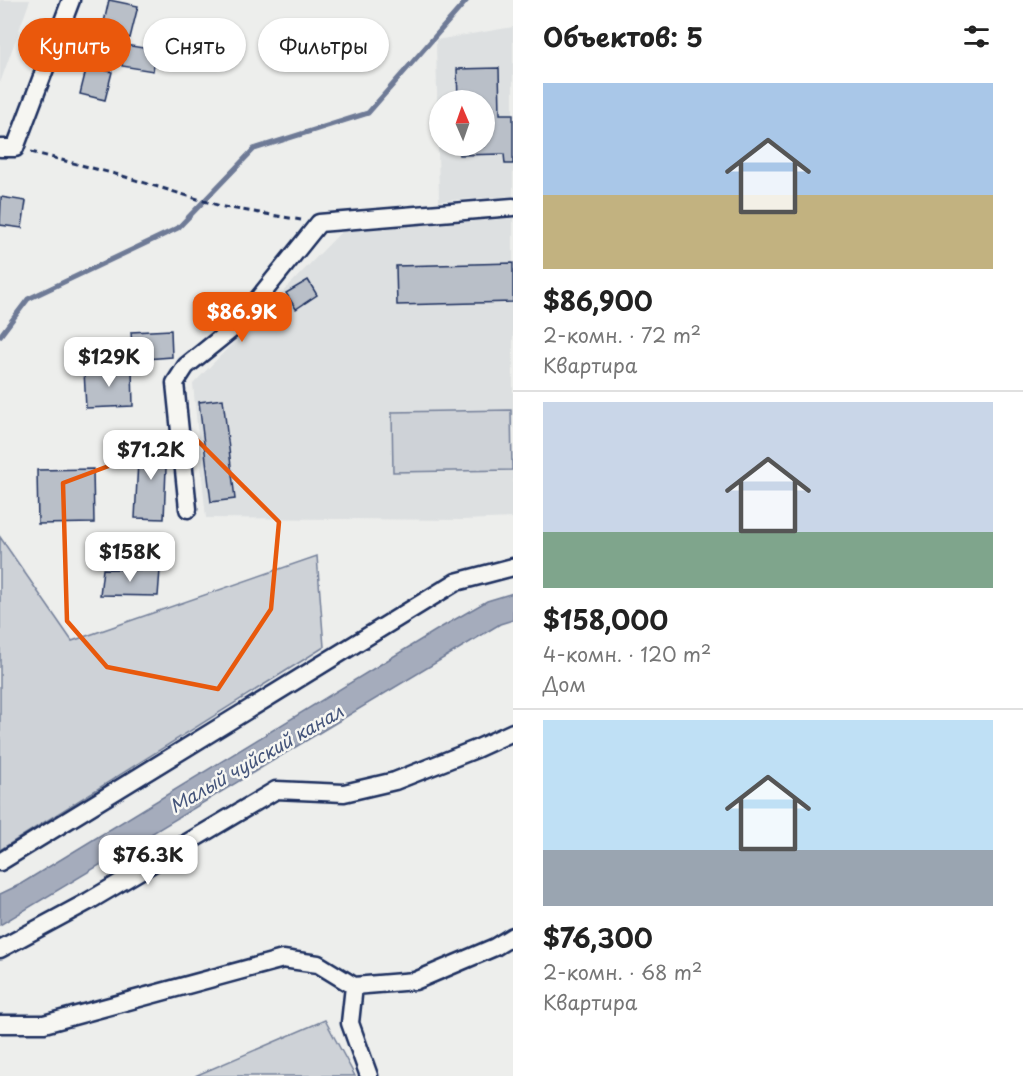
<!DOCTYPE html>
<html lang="ru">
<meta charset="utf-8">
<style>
body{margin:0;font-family:"Playpen Sans",sans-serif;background:#f6f6f6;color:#222;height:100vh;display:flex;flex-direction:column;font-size:22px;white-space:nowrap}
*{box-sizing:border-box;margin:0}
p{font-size:20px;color:#767676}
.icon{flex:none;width:33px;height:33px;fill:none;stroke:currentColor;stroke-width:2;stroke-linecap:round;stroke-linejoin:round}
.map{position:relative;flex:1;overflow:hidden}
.sheet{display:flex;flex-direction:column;background:#fff;width:510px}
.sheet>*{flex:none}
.banner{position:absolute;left:18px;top:18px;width:405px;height:54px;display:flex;gap:12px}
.needle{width:39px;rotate:358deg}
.buttons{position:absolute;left:429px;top:90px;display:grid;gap:12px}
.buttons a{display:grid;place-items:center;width:66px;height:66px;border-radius:50%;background:#fff;box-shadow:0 2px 4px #0004;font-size:30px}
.price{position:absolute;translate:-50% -51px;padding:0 14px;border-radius:12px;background:#fff;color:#222;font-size:20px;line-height:39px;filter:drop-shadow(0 2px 3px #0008)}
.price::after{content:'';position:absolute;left:50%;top:36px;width:18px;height:14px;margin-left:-9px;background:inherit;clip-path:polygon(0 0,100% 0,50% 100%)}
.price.current{background:#ea580c;color:#fff}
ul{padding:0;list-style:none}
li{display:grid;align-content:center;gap:12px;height:318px;padding:0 30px}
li+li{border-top:2px solid #e0e0e0}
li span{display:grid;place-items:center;height:186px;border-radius:0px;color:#555}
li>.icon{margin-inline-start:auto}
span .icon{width:108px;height:108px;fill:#fffc;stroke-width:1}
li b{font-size:26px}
h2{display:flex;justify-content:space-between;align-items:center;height:72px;padding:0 30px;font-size:26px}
.chip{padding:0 21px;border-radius:27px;background:#fff;box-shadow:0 2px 4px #0004;font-size:21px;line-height:54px}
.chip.current{background:#ea580c;color:#fff}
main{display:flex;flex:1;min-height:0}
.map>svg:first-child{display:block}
.built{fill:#dde0e1;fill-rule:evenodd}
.green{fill:#ced2d7;stroke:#74809a;stroke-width:1.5}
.water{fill:#a5acbc;stroke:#6e7a96;stroke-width:1.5}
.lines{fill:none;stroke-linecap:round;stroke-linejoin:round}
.stream{stroke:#6e7a96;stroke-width:5}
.building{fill:#b9bfc8;stroke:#1b2f5e;stroke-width:1.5}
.minor-casing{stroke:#1b2f5e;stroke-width:21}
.path{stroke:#1b2f5e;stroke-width:3;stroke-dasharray:6 4.5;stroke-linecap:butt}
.minor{stroke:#f6f6f2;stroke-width:16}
.marked{fill:none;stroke:#e8590c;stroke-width:4.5;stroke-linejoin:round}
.labels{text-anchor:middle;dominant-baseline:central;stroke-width:5;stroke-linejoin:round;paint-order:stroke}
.water-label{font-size:18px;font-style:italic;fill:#44547a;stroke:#f6f6f2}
</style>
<main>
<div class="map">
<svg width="513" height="1076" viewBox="0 0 513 1076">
<rect width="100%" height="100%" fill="#edeeec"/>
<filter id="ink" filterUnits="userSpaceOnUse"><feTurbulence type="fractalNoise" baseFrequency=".0167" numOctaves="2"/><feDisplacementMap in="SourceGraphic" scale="12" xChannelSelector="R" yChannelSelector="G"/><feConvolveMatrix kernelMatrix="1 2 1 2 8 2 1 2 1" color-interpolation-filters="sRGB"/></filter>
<g filter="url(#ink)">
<path class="built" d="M0 0H30L0 83Z
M513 27V196L439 201 436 40ZM440 100H484V146H440Z
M513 218V518L463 520 206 518 193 384 342 231Z"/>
<path class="green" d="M511 410 512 470 393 472 392 412Z
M0 537 72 641 317 556 324 647 0 850Z
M325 1020 355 1076H195Z"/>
<path class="water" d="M513 593V620L500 624 0 925V894L19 885 440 628 487 601Z"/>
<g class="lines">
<path class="stream" d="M0 336 28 299 178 228 254 149 368 113 467 0"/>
</g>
<path class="building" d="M109 0 138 6 130 38 102 31Z
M125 45 156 50 153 71 122 66Z
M87 66 112 72 105 100 80 94Z
M499 68 500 114H513V164H505L504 154 459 155V146H484V100H458L457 69Z
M1 197 26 201 22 228 0 225Z
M513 263V302L397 305 396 266Z
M308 280 317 295 296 309 286 293Z
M171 330 172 357 133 360 131 332Z
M132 369 133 406 86 408 84 371Z
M223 399 235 499 211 502 199 402Z
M139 442 167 443 164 519 135 518Z
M93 469 94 523 38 524 37 470Z
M103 569 160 570 158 596 100 595Z"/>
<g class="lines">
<defs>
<path id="minor" d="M0 148H15L71 0
M188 509 175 383 186 366 237 325 319 223 513 207
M0 862 456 582 513 567
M0 949 89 901 276 790 344 793 395 781 476 749 513 732
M354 986 415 981 495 947 513 936
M0 1024H44L283 959 318 964 354 986 350 1023 369 1076"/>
</defs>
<use href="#minor" class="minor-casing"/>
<path class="path" d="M31 152 119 175 224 207 301 220"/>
<use href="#minor" class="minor"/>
</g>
</g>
<path class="marked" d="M192 435 279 522 271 609 218 689 107 667 67 621 63 483Z"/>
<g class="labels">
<g class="water-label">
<text transform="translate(256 758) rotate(-30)">Малый чуйский канал</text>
</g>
</g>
</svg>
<div class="buttons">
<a><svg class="needle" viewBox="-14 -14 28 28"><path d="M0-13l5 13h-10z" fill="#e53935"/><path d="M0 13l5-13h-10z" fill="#767676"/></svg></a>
</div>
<b class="price current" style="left:242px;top:343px">$86.9K</b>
<b class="price" style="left:109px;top:388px">$129K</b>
<b class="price" style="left:151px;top:481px">$71.2K</b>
<b class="price" style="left:130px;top:583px">$158K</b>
<b class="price" style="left:148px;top:886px">$76.3K</b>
<div class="banner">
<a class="chip current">Купить</a>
<a class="chip">Снять</a>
<a class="chip">Фильтры</a>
</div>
</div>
<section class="sheet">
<h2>Объектов: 5<svg class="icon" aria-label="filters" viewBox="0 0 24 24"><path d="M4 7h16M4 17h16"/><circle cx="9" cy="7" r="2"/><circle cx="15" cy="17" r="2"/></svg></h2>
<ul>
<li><span style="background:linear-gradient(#a9c7e8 60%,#c2b280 0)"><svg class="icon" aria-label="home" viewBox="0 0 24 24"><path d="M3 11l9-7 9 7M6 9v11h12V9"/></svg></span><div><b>$86,900</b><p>2-комн. · 72 m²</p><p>Квартира</p></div></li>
<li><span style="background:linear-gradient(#c9d6e8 70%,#7fa58c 0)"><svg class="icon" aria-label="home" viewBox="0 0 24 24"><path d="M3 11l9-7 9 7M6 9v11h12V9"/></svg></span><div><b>$158,000</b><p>4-комн. · 120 m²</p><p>Дом</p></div></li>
<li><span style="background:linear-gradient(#bfe0f5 70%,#9aa5b1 0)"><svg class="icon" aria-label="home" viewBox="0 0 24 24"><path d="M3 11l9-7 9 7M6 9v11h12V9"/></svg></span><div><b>$76,300</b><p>2-комн. · 68 m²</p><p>Квартира</p></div></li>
</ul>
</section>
</main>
